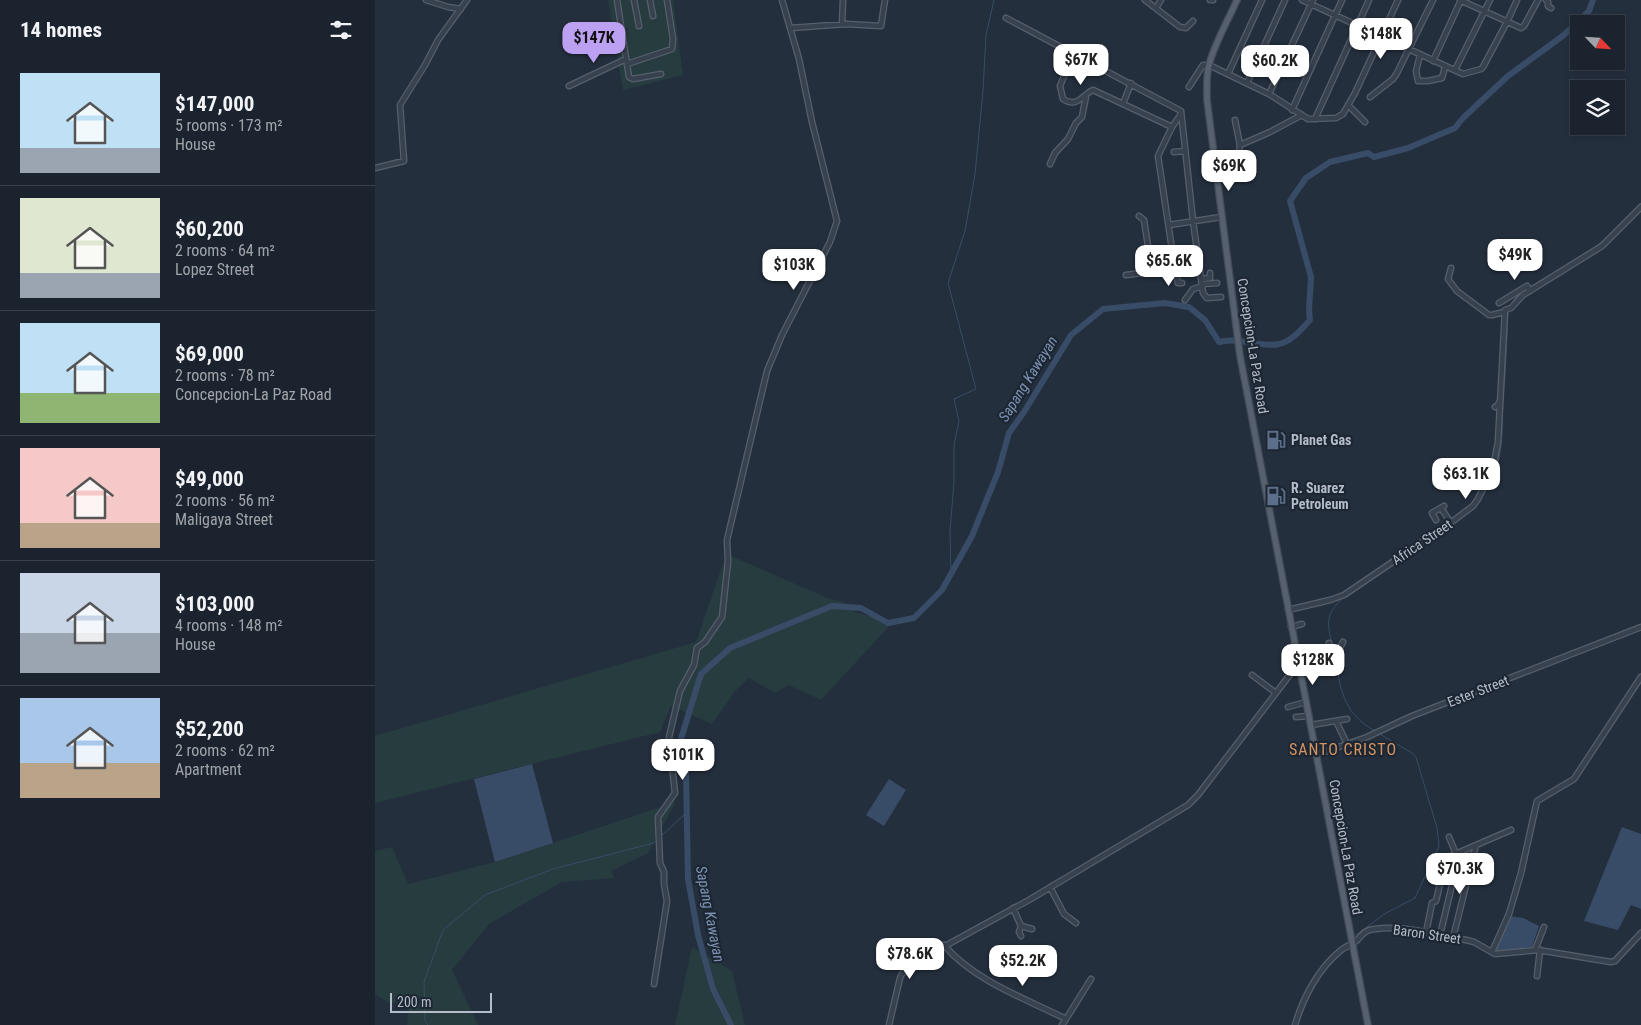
<!DOCTYPE html>
<meta charset="utf-8">
<style>
body{margin:0;font-family:"Roboto Condensed",sans-serif;background:#242b36;color:#f1f3f6;height:100vh;display:flex;flex-direction:column;font-size:19px;white-space:nowrap}
*{box-sizing:border-box;margin:0}
p{font-size:16px;color:#a0a4aa}
.icon{flex:none;width:28px;height:28px;fill:none;stroke:currentColor;stroke-width:2;stroke-linecap:round;stroke-linejoin:round}
.map{position:relative;flex:1;overflow:hidden}
.side{display:flex;flex-direction:column;background:#1b232e;width:375px}
.side>*{flex:none}
.needle{width:32px;rotate:115deg}
.fabs{position:absolute;left:1195px;top:15px;display:grid;gap:10px}
.fabs a{display:grid;place-items:center;width:55px;height:55px;border-radius:0px;background:#1b232e;box-shadow:0 2px 8px #0003,0 0 0 1px #39404a;font-size:25px}
.scale{position:absolute;left:15px;bottom:12px;width:102px;box-sizing:border-box;padding-left:5px;border:2px solid #b4bcc9;border-top:0;font-size:14px;line-height:18px;white-space:nowrap;color:#b4bcc9;-webkit-text-stroke:4px #1d2633;paint-order:stroke}
.price{position:absolute;translate:-50% -42px;padding:0 11px;border-radius:10px;background:#fff;color:#222;font-size:16px;line-height:32px;filter:drop-shadow(0 1px 2px #0008)}
.price::after{content:'';position:absolute;left:50%;top:30px;width:15px;height:11px;margin-left:-8px;background:inherit;clip-path:polygon(0 0,100% 0,50% 100%)}
.price.selected{background:#bca0f2;color:#111}
ul{padding:0;list-style:none}
li{display:flex;align-items:center;gap:15px;height:125px;padding:0 20px}
li+li{border-top:1px solid #39404a}
li span{display:grid;place-items:center;flex:none;width:140px;height:100px;border-radius:0px;color:#555}
li>.icon{margin-inline-start:auto}
span .icon{width:60px;height:60px;fill:#fffc;stroke-width:1}
li b{font-size:21px}
h2{display:flex;justify-content:space-between;align-items:center;height:60px;padding:0 20px;font-size:21px}
main{display:flex;flex:1;min-height:0}
.map>svg:first-child{display:block}
.green{fill:#263c3f}
.water{fill:#394c67}
.lines{fill:none;stroke-linecap:round;stroke-linejoin:round}
.stream{stroke:#394c67;stroke-width:1}
.river{stroke:#394c67;stroke-width:6}
.minor-casing{stroke:#565f6c;stroke-width:7}
.major-casing{stroke:#414a57;stroke-width:8}
.minor{stroke:#38414e;stroke-width:4.5}
.major{stroke:#56606e;stroke-width:5.5}
.labels{text-anchor:middle;dominant-baseline:central;stroke-width:4.5;stroke-linejoin:round;paint-order:stroke}
.street-label{font-size:14px;fill:#b4bcc9;stroke:#1d2633}
.poi-label{font-size:14px;font-weight:bold;fill:#b4bcc9;stroke:#1d2633;text-anchor:start}
.water-label{font-size:15px;font-style:italic;fill:#7c92b1;stroke:#1d2633}
.quarter-label{font-size:16px;letter-spacing:1px;fill:#d59563;stroke:#1d2633}
</style>
<main>
<section class="side">
<h2>14 homes<svg class="icon" aria-label="filters" viewBox="0 0 24 24"><path d="M4 7h16M4 17h16"/><circle cx="9" cy="7" r="2"/><circle cx="15" cy="17" r="2"/></svg></h2>
<ul>
<li><span style="background:linear-gradient(#bfe0f5 75%,#9aa5b1 0)"><svg class="icon" aria-label="home" viewBox="0 0 24 24"><path d="M3 11l9-7 9 7M6 9v11h12V9"/></svg></span><div><b>$147,000</b><p>5 rooms · 173 m²</p><p>House</p></div></li>
<li><span style="background:linear-gradient(#dfe7d0 75%,#9aa5b1 0)"><svg class="icon" aria-label="home" viewBox="0 0 24 24"><path d="M3 11l9-7 9 7M6 9v11h12V9"/></svg></span><div><b>$60,200</b><p>2 rooms · 64 m²</p><p>Lopez Street</p></div></li>
<li><span style="background:linear-gradient(#bfe0f5 70%,#8fb573 0)"><svg class="icon" aria-label="home" viewBox="0 0 24 24"><path d="M3 11l9-7 9 7M6 9v11h12V9"/></svg></span><div><b>$69,000</b><p>2 rooms · 78 m²</p><p>Concepcion-La Paz Road</p></div></li>
<li><span style="background:linear-gradient(#f6c9c9 75%,#b9a48a 0)"><svg class="icon" aria-label="home" viewBox="0 0 24 24"><path d="M3 11l9-7 9 7M6 9v11h12V9"/></svg></span><div><b>$49,000</b><p>2 rooms · 56 m²</p><p>Maligaya Street</p></div></li>
<li><span style="background:linear-gradient(#c9d6e8 60%,#9aa5b1 0)"><svg class="icon" aria-label="home" viewBox="0 0 24 24"><path d="M3 11l9-7 9 7M6 9v11h12V9"/></svg></span><div><b>$103,000</b><p>4 rooms · 148 m²</p><p>House</p></div></li>
<li><span style="background:linear-gradient(#a9c7e8 65%,#b9a48a 0)"><svg class="icon" aria-label="home" viewBox="0 0 24 24"><path d="M3 11l9-7 9 7M6 9v11h12V9"/></svg></span><div><b>$52,200</b><p>2 rooms · 62 m²</p><p>Apartment</p></div></li>
</ul>
</section>
<div class="map">
<svg width="1266" height="1025" viewBox="0 0 1266 1025">
<rect width="100%" height="100%" fill="#242f3e"/>
<path class="green" d="M233 0H298L308 75 248 90Z
M354 546 356 556 455 599 471 603 479 612 518 622 446 700 414 685 400 693 374 678 361 690 337 724 296 706 285 732 0 803V736L321 642Z
M301 802 273 853 236 871 239 878 187 882 114 924 77 970 103 1025H32L34 997 16 1004 0 994V851L17 847 33 884 120 862Z
M317 947 357 971 370 1025H300Z"/>
<path class="water" d="M157 764 178 843 120 862 99 779Z
M514 779 531 790 509 826 491 815Z
M1247 827 1266 834V909L1256 905 1243 930 1209 921Z
M1134 916 1148 918 1164 926 1157 947 1120 952Z"/>
<g class="lines">
<path class="stream" d="M1247 223 1266 203
M1219 248 1237 233
M1155 287 1207 256
M1135 306 1141 297 1152 289
M1091 514C1106 503 1116 484 1122 466 1128 447 1127 425 1128 405 1130 374 1132 343 1133 312
M576 574 575 532 579 481V445L584 421 579 399 601 389 573 283 590 231 600 174 608 91 611 35 619 0
M990 584 1003 575
M958 649C953 625 948 616 968 598
M959 653C966 688 966 712 1000 731
M285 837 310 814
M981 935 1011 913 1040 898 1064 846 1062 828 1041 757 1037 753 1003 733
M936 983C944 966 957 953 972 942
M53 1025 50 1021 49 982 68 930 110 895 178 869 279 843 282 840"/>
<path class="river" d="M356 1025 338 989 323 935 313 879 311 773 305 742 326 674 355 648 457 606 486 608 513 623 539 618 567 590 597 536 623 472 634 433 649 412 696 335 728 309 790 303 814 307 830 320 844 342C850 341 858 340 864 341 875 342 893 347 904 344 916 342 927 329 935 320L934 310 936 277 915 201 931 178 955 162 993 153 999 157 1033 148 1080 128 1088 118 1133 76 1189 35 1214 11 1218 0"/>
<defs>
<path id="minor" d="M51 0 73 7 86 9
M242 0 254 77 258 79 286 74
M259 0 264 26
M275 0 278 16
M770 0 805 27 811 28 818 21
M835 0H838
M927 0 1088 74 1106 69 1108 67 1132 22 1142 0
M1085 0 1146 28 1149 26 1163 0
M1171 0 1173 2V6L1176 8
M781 8 786 0
M631 18 806 111 818 221 828 293 832 298 846 297
M467 24 468 0
M416 28 471 24 506 26 510 0
M698 54 685 86 688 99C702 109 708 94 718 90L748 104
M1045 55 1041 71 1043 81H1053L1067 78 1070 67
M1058 61 1086 0
M252 64 297 49 298 39 292 0
M1080 70 1115 0
M853 74 887 0
M756 83 748 104 797 127
M872 83 910 0
M194 86 251 59
M814 87 828 65H834L894 94 933 119 961 118 968 114 980 93 1023 0
M894 94 938 0
M995 97 1018 79 1022 73 1058 0
M973 105 990 122
M917 110 967 0
M940 119 994 0
M860 120 865 145
M799 152 810 151
M675 164 680 153 693 139 701 123 707 117 711 96
M840 164 863 159 865 145 895 132 927 115
M0 168 29 161 25 105 50 65 63 40 92 0
M764 216 769 220 777 272
M794 225 846 217
M775 258H779L785 260 799 259
M1076 268 1073 279 1082 291 1114 315H1117L1129 312
M751 275 800 269 783 156 797 127 806 114
M827 279 835 278V273
M807 283H803L800 269 824 264
M828 284 842 283
M810 300 818 289 828 286
M1124 303 1152 286 1155 291
M1120 407 1122 406 1125 401
M1105 468 1110 471 1118 468
M1066 508 1076 523
M1061 520 1057 513 1069 506
M913 610 955 600 969 595 1078 521 1098 506 1103 499 1118 468 1123 442 1130 310 1136 308 1148 295 1227 246 1266 207
M916 627 927 624
M921 650 941 649 947 654H953L955 651 954 643
M955 651 965 648 968 642
M923 663 937 659 945 653
M877 675 901 693
M913 707 931 702
M921 717 934 716
M961 721 972 744
M936 725 972 719
M941 755 992 737 1037 716 1266 627
M1074 837 1081 854
M675 887 689 914 701 923
M638 908 646 926 644 932 646 936
M646 926 657 929
M1051 933 1057 903 1061 901 1071 858 1136 830
M1065 935 1085 852
M1078 938 1101 845
M569 945C598 980 651 999 691 1019L687 1025
M1160 950 1169 927
M1117 952 1134 914 1146 873 1162 801 1199 779 1266 677
M1162 976 1165 950
M279 984 292 901 289 884V872L285 863 283 817 300 793 294 737 305 691 319 665 322 648 330 642 347 617 353 562 352 540 392 371 407 335 455 242 462 221 437 122 424 59 407 0
M691 1019 716 979
M514 1025 525 978 527 974 539 963 654 900 798 814 813 805 823 795 917 672 924 666
M920 1025C928 998 943 969 965 951 969 947 975 946 979 943 987 937 987 930 1000 929 1030 925 1062 935 1091 940L1099 942 1120 954 1163 950 1236 962 1240 961 1266 933"/>
<path id="major" d="M862 0C853 21 840 42 834 65 831 76 832 88 832 100L865 356 993 1025"/>
</defs>
<use href="#minor" class="minor-casing"/>
<use href="#major" class="major-casing"/>
<use href="#minor" class="minor"/>
<use href="#major" class="major"/>
</g>
<defs>
<symbol id="fuel-bare" viewBox="-9 -9 18 18"><path d="M-5.5-6h7V0h2V4h1.3V-2.5L3-4.5l.8-.8L6-3V5H2.5V1h-1V6h-7ZM-4.2-4.7v3.2H.2V-4.7Z" fill="#5c6f8a" stroke="#1d2633" stroke-width="2.5" paint-order="stroke"/></symbol>
</defs>
<g fill-rule="evenodd">
<use href="#fuel-bare" x="887" y="426" width="28" height="28"/>
<use href="#fuel-bare" x="887" y="482" width="28" height="28"/>
</g>
<g class="labels">
<g class="street-label">
<text transform="translate(878 346) rotate(81)">Concepcion-La Paz Road</text>
<text transform="translate(1047 542) rotate(-34)">Africa Street</text>
<text transform="translate(1103 691) rotate(-21)">Ester Street</text>
<text transform="translate(971 847) rotate(80)">Concepcion-La Paz Road</text>
<text transform="translate(1052 934) rotate(8)">Baron Street</text>
</g>
<g class="poi-label">
<text x="916" y="440">Planet Gas</text>
<text x="916" y="488">R. Suarez<tspan x="916" dy="16">Petroleum</tspan></text>
</g>
<g class="water-label">
<text transform="translate(653 379) rotate(-58)">Sapang Kawayan</text>
<text transform="translate(335 914) rotate(79)">Sapang Kawayan</text>
</g>
<g class="quarter-label">
<text x="968" y="749">SANTO CRISTO</text>
</g>
</g>
</svg>
<div class="fabs">
<a><svg class="needle" viewBox="-14 -14 28 28"><path d="M0-13l5 13h-10z" fill="#e53935"/><path d="M0 13l5-13h-10z" fill="#a0a4aa"/></svg></a>
<a><svg class="icon" aria-label="layers" viewBox="0 0 24 24"><path d="M12 4l9 5-9 5-9-5zM3 14l9 5 9-5"/></svg></a>
</div>
<div class="scale">200 m</div>
<b class="price" style="left:1006px;top:60px">$148K</b>
<b class="price selected" style="left:219px;top:64px">$147K</b>
<b class="price" style="left:706px;top:86px">$67K</b>
<b class="price" style="left:900px;top:87px">$60.2K</b>
<b class="price" style="left:854px;top:192px">$69K</b>
<b class="price" style="left:1140px;top:281px">$49K</b>
<b class="price" style="left:794px;top:287px">$65.6K</b>
<b class="price" style="left:419px;top:291px">$103K</b>
<b class="price" style="left:1091px;top:500px">$63.1K</b>
<b class="price" style="left:938px;top:686px">$128K</b>
<b class="price" style="left:308px;top:781px">$101K</b>
<b class="price" style="left:1085px;top:895px">$70.3K</b>
<b class="price" style="left:535px;top:980px">$78.6K</b>
<b class="price" style="left:648px;top:987px">$52.2K</b>
</div>
</main>
